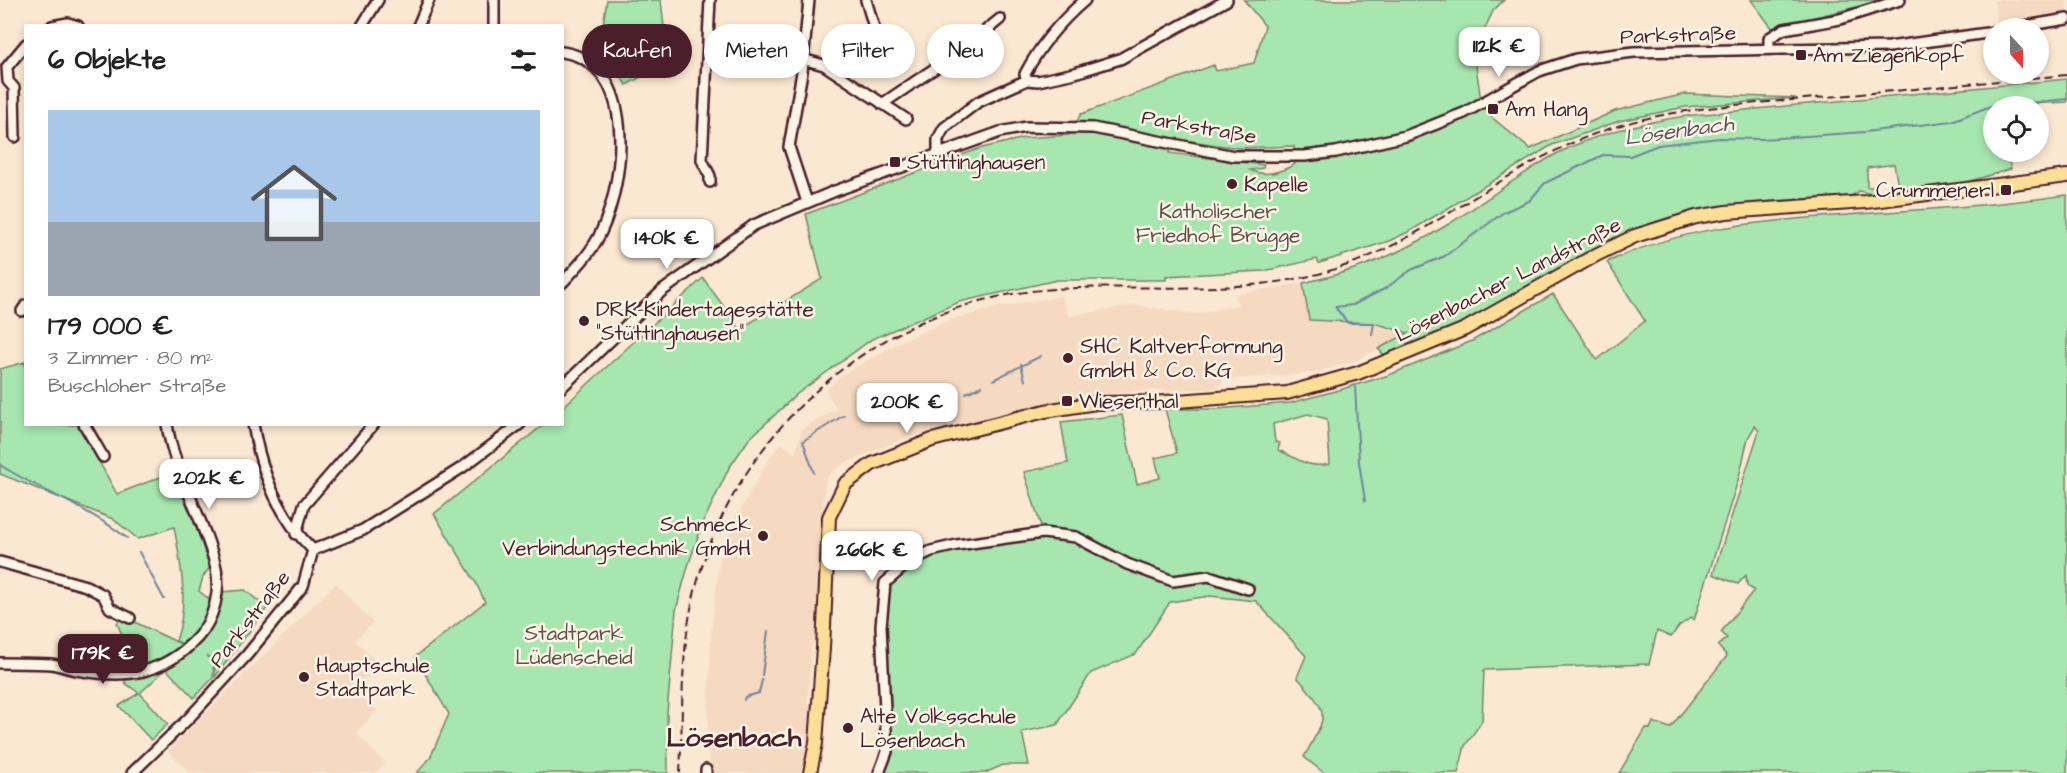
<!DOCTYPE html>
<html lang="de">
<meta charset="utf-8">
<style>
body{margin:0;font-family:"Architects Daughter",sans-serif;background:#f6f6f6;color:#222;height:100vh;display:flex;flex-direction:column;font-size:22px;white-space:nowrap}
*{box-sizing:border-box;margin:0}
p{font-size:20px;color:#767676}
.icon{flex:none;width:33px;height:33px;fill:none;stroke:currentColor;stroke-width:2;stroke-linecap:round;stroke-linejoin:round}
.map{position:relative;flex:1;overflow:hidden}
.drawer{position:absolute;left:24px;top:24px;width:540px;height:402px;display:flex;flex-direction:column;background:#fff;border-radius:0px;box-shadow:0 3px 9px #0003}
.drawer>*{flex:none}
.top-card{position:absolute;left:582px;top:24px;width:570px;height:54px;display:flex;gap:12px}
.needle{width:39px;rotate:159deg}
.tools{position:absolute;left:1983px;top:18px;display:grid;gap:12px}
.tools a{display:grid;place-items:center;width:66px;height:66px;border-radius:50%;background:#fff;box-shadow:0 3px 9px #0003;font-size:30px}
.price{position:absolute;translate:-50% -51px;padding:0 14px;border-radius:12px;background:#fff;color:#222;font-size:20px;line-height:39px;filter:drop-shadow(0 2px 3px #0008)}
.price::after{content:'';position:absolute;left:50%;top:36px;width:18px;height:14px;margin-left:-9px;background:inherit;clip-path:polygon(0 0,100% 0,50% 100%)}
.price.selected{background:#4a1f2b;color:#fff}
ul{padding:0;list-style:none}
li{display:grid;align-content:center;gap:12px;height:318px;padding:0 24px}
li+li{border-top:2px solid #e0e0e0}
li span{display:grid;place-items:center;height:186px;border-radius:0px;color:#555}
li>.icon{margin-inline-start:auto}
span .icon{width:108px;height:108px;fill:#fffc;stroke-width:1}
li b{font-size:26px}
h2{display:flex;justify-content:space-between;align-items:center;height:72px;padding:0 24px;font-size:26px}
.tag{padding:0 21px;border-radius:27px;background:#fff;box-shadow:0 3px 9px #0003;font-size:21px;line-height:54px}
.tag.selected{background:#4a1f2b;color:#fff}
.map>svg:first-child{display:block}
.built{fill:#f5dac1}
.green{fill:#a7e6ae;stroke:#78826c;stroke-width:1.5;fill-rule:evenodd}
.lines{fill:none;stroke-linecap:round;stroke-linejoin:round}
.stream{stroke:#70859e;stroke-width:2}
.minor-casing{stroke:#4a1f2b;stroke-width:14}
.major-casing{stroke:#4a1f2b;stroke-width:16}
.minor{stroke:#fcf5e5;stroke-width:9}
.major{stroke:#fdde96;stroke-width:12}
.rail{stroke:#4a1f2b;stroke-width:2;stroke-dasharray:9 4.5;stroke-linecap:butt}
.poi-dot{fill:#4a1f2b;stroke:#fcf5e5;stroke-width:2}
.labels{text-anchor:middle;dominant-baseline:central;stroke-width:5;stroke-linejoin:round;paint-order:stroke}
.street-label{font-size:21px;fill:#4a1f2b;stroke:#fcf5e5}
.poi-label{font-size:21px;fill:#4a1f2b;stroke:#fcf5e5;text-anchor:start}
.park-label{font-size:21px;fill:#61514c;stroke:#fcf5e5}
.water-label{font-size:22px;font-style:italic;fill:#5d5264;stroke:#fcf5e5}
.district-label{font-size:27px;font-weight:bold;fill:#4a1f2b;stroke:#fcf5e5}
</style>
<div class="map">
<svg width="2067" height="773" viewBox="0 0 2067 773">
<rect width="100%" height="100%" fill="#fae8d2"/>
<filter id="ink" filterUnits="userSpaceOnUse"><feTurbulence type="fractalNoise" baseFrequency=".0167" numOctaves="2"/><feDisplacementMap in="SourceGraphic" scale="12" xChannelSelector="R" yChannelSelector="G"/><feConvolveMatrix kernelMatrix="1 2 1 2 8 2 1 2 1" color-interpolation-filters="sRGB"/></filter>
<g filter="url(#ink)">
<path class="built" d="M1994 0H2067V12L1998 25Z
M1303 283 1311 320 1374 323 1409 333 1357 360 1315 373 1223 380 1217 389 1128 391 1038 404 927 437 921 435 907 437 843 464 826 478 823 504 818 644H812L807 705 813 707 804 773H705L711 772 707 742 711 634 719 562 735 519 767 462 781 443 795 453 803 428 837 409 826 390 840 376 902 341 952 319 1004 306 1061 296 1069 316 1134 305 1196 314 1238 305 1235 294Z
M336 583 373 623 355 640 379 665 354 689 377 711 356 733 385 763 376 773H190L168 751Z"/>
<path class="green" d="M607 0H661L668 63 626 85 600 43Z
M1244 0H1504L1493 11 1474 52 1480 94 1489 115 1530 149 1615 111 1685 94 1796 98 1685 107 1619 121 1552 145 1412 230 1389 241 1319 263 1317 259 1264 271 1166 276V280H1057L959 302 872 339 797 394 749 439 729 468 703 523 688 566 676 610 667 713 668 773H417L430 758 449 714 415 657 485 602 476 583 434 514 543 425 562 424 563 407 703 278 740 329 822 279 806 214 978 149 1024 138 1069 135 1081 114 1214 65 1216 71 1254 63 1265 26ZM1175 139 1239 148 1294 146 1295 164C1280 173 1265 177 1250 170L1263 168 1264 165 1169 153Z
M1751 0H1884L1772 28Z
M2067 79V102L1994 106V152H2006L2011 169 1950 187 1899 192 1894 164 1867 168V187H1876V195L1859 191 1851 196C1792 200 1732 201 1674 216 1613 233 1558 272 1503 302 1465 323 1426 340 1387 358L1378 349 1408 333 1374 323 1309 320 1303 283C1354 272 1403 253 1447 225 1485 202 1519 174 1558 153 1600 132 1648 121 1694 115Z
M2067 195V773H1619L1646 728 1650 729 1653 722 1670 728 1727 656 1718 646 1727 638 1721 632 1754 590 1747 586 1746 575 1738 584 1713 574 1759 431 1755 426 1748 438 1739 477 1694 620 1691 618 1679 626 1671 637 1657 631 1649 664 1484 670 1482 721 1465 746 1458 773H1324L1304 757C1328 713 1331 716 1297 677L1306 656 1256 601 1210 596 1170 602 1136 654 1091 673 1057 725 1022 732 1029 765H1003L985 773H882L890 753 884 663 887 584C917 544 990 543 1036 540L1037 536H1044L1024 472 1068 463 1061 422 1122 415 1137 484 1160 478 1155 458 1177 453 1165 409H1216L1290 403 1339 390 1389 375 1472 341 1553 294 1597 360 1645 321 1607 262C1690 224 1770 221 1859 214 1929 209 1998 205 2067 195ZM1308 414 1327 419 1330 464C1306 469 1298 458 1278 450L1280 443 1275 442 1273 424Z
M25 362 26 424 79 425 117 494 176 471 210 567 203 577 199 591 209 599 220 596 221 592 245 590 267 608 215 677V660L207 656 214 660 213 678 194 698 166 669 140 693 168 724 151 740 119 706 139 693 125 683V678L158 671 189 652 190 647 176 641C189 604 181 564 174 527L138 539 113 519 0 474V369Z
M122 616 183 645 182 648 156 665 125 670 126 644 133 641 130 635 123 637 117 623Z"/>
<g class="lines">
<path class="stream" d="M1372 335 1374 323H1348L1335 307 1353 305 1386 288 1411 270 1445 256 1504 212 1529 201 1545 183 1603 155 1630 156 1658 145 1720 138 1762 139 1865 132 1952 121 2001 102 2019 104 2067 99
M1021 364 1025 381
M993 380 1041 356
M1355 385 1359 462 1365 501
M966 393 982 386
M0 465C41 491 89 508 127 538
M814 473 803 441 844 415
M139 552 164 599
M762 675 768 631
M744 700 745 697 759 693 762 680"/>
<defs>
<path id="minor" d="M494 0V26
M866 0 878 41 891 59
M52 26 68 23 78 26
M362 26 378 0
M418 26 429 0
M2013 28 2067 19
M1769 49V38L1784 29 1840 19 1900 0
M562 52C639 63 625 181 601 232 592 252 577 267 562 283
M802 59 824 65 906 119
M1027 80 1025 74C1039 47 1062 20 1085 0
M882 104 962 50 1000 19
M15 137 14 88 8 81 7 67 26 44
M938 152V139L944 128 978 102 1027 80 1038 81 1075 73 1120 59 1227 0
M710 182V176L702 160 710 0
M807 202 789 147 802 72 809 0
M22 311 26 305
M562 387 662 291 754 225 835 191 1000 132 1026 127 1093 128 1234 156H1305L1336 152 1406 136 1464 113 1539 71 1576 59 1634 52 1889 47 1994 32
M84 424 103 457
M253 424C261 473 278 516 313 550
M296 534 304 505 374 424
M313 550 363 530 463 467 520 424
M0 562 86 586 103 595 110 608 130 618
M0 663C17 663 34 663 51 664 60 665 68 669 77 670 126 679 163 675 198 637 214 619 221 591 216 568 205 519 174 474 167 424
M706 770V773
M132 773 189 718 247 655 303 586 313 550
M879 773 887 752 881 626 885 583 909 562 931 551 957 545 1043 533 1076 537 1127 564 1173 581 1209 576 1248 589"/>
<path id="major" d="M810 773 816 743 823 648 829 517 845 484 872 464 932 440 1045 411 1096 403 1164 402 1287 393 1358 373 1465 329 1596 255 1635 236 1696 217 1726 212 1865 202 2067 176"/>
</defs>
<use href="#minor" class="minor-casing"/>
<use href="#major" class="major-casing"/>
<use href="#minor" class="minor"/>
<use href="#major" class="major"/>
<path class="rail" d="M680 773C683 715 680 656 693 599 731 435 873 306 1042 290 1138 282 1235 298 1329 271 1428 242 1502 166 1600 132 1669 107 1742 105 1815 98 1899 91 1983 82 2067 75"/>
</g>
</g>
<g class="poi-dot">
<rect x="1795" y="49" width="12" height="12" rx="3"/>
<rect x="1487" y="103" width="12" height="12" rx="3"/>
<rect x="889" y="156" width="12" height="12" rx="3"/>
<circle cx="1232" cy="184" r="6"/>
<rect x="2000" y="184" width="12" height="12" rx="3"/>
<circle cx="584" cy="321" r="6"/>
<circle cx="1068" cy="358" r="6"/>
<rect x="1061" y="395" width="12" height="12" rx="3"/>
<circle cx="763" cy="536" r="6"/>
<circle cx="304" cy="677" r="6"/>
<circle cx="848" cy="728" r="6"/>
</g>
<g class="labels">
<g class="street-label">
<text transform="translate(1678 35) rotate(-2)">Parkstraße</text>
<text transform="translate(1199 127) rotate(10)">Parkstraße</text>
<text transform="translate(1508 280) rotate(-27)">Lösenbacher Landstraße</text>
<text transform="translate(250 619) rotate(-52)">Parkstraße</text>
</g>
<g class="poi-label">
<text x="1813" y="55">Am Ziegenkopf</text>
<text x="1505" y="109">Am Hang</text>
<text x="907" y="162">Stüttinghausen</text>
<text x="1244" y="184">Kapelle</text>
<text x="1994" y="190" text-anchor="end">Crummenerl</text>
<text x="596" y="309">DRK-Kindertagesstätte<tspan x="596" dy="24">"Stüttinghausen"</tspan></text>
<text x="1080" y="346">SHC Kaltverformung<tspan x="1080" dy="24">GmbH &amp; Co. KG</tspan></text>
<text x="1079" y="401">Wiesenthal</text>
<text x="751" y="524" text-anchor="end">Schmeck<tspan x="751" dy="24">Verbindungstechnik GmbH</tspan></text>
<text x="316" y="665">Hauptschule<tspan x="316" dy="24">Stadtpark</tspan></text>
<text x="860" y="716">Alte Volksschule<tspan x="860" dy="24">Lösenbach</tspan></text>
</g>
<g class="park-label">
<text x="1218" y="211">Katholischer<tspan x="1218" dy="24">Friedhof Brügge</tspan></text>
<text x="574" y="633">Stadtpark<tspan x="574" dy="24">Lüdenscheid</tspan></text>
</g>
<g class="water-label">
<text transform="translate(1679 131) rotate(-8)">Lösenbach</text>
</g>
<g class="district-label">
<text x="734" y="738">Lösenbach</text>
</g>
</g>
</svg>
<div class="tools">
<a><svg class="needle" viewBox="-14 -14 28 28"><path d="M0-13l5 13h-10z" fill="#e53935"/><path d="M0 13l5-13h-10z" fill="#767676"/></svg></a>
<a><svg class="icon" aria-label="locate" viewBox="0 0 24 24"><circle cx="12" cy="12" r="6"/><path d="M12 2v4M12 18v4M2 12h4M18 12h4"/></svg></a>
</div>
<b class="price" style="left:1499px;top:78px">112K €</b>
<b class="price" style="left:667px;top:270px">140K €</b>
<b class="price" style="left:907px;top:434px">200K €</b>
<b class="price" style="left:209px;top:510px">202K €</b>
<b class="price" style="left:872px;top:582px">266K €</b>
<b class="price selected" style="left:103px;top:685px">179K €</b>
<div class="top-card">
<a class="tag selected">Kaufen</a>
<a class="tag">Mieten</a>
<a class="tag">Filter</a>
<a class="tag">Neu</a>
</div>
<section class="drawer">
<h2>6 Objekte<svg class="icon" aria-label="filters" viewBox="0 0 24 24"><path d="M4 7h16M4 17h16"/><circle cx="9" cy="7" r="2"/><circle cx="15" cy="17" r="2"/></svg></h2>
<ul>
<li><span style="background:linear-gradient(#a9c7e8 60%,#9aa5b1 0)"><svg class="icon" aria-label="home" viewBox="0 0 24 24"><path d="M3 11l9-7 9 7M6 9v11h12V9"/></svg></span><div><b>179 000 €</b><p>3 Zimmer · 80 m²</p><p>Buschloher Straße</p></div></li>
</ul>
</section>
</div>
